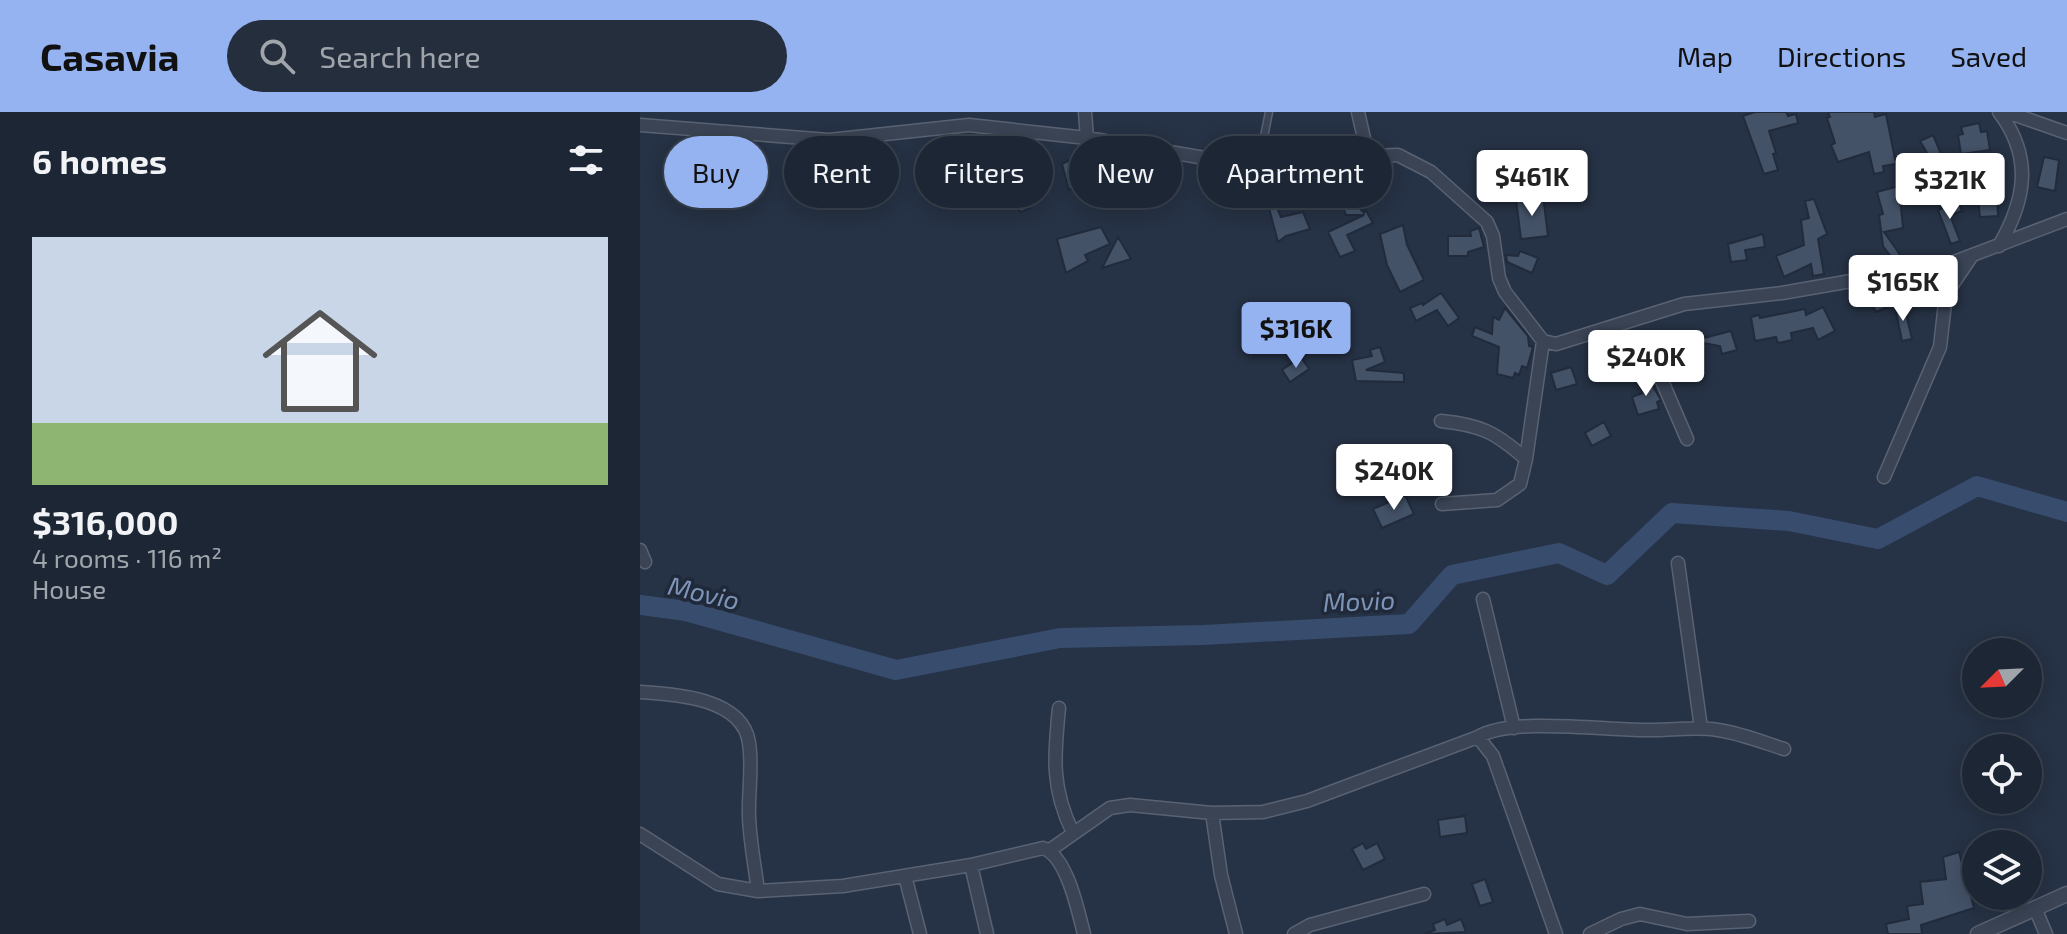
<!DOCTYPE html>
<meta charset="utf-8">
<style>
body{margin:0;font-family:"Exo 2",sans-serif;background:#252e3c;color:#f1f3f6;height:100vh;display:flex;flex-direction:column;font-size:30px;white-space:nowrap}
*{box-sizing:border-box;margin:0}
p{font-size:26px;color:#a0a5ac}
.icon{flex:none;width:44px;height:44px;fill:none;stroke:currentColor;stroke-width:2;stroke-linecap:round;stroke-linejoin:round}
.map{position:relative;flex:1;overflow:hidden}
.drawer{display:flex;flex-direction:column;background:#1c2634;width:640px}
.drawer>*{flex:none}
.guide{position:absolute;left:24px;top:24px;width:760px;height:72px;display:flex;gap:16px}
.needle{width:52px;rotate:246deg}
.tools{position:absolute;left:1322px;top:526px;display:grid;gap:16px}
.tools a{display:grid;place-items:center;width:80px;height:80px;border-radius:50%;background:#1c2634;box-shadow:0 4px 20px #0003,0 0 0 2px #3a434f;font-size:40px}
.price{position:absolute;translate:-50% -68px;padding:0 18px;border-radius:8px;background:#fff;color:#222;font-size:26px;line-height:52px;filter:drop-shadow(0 2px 4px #0008)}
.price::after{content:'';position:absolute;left:50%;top:48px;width:24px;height:18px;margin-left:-12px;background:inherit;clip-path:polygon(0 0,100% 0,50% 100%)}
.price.active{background:#95b2f1;color:#111}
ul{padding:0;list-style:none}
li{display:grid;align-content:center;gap:16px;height:424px;padding:0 32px}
li span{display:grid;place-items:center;height:248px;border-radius:0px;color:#555}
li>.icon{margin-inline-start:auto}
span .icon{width:144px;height:144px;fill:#fffc;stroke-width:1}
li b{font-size:34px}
h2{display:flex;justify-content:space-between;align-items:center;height:96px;padding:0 32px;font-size:34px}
.chip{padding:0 28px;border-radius:36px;background:#1c2634;box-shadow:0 4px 20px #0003,0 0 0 2px #3a434f;font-size:28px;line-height:72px}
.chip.active{background:#95b2f1;color:#111}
header{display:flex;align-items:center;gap:48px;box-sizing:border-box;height:112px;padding:0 40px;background:#95b2f1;color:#111}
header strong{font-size:38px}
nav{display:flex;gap:44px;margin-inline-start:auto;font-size:28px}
.search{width:560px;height:72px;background:#252e3c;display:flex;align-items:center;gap:20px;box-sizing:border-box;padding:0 28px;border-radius:44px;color:#a0a5ac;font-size:30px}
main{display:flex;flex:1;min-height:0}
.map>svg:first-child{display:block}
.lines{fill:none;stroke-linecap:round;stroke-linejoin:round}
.river{stroke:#384c6d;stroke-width:20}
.building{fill:#445268;stroke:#212b3c;stroke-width:2}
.service-casing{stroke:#596272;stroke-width:9}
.minor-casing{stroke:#596272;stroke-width:15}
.tertiary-casing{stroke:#596272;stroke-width:17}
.service{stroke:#3a4455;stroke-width:6}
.minor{stroke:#3a4455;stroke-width:12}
.tertiary{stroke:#3a4455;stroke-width:14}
.labels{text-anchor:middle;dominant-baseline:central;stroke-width:7;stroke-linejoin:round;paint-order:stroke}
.water-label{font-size:26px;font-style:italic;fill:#7d94b7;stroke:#1f293a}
</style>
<header>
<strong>Casavia</strong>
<div class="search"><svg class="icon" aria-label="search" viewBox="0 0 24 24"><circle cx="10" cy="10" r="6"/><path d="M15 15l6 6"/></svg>Search here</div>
<nav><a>Map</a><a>Directions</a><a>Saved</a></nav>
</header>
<main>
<section class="drawer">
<h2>6 homes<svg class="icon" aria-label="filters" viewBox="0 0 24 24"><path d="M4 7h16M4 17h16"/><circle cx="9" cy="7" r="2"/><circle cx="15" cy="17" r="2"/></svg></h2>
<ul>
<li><span style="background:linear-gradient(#c9d6e8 75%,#8fb573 0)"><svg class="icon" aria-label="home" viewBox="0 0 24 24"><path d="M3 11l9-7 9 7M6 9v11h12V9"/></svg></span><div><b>$316,000</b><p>4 rooms · 116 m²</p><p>House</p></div></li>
</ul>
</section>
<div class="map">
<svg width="1427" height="822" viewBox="0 0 1427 822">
<rect width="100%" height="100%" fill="#263245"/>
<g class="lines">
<path class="river" d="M0 493 46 499 256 558 420 526 563 523 769 512 812 463 919 441 967 463 1032 401 1149 409 1238 427 1337 374 1427 400"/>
</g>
<path class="building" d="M1115 0H1146L1148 4 1156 2 1158 11 1129 19 1136 41 1133 42 1138 58 1124 62 1103 4Z
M1188 0H1234L1235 5 1246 2 1256 52 1243 54 1244 60 1234 62 1229 40 1198 50 1191 33 1195 31 1187 6 1190 5Z
M1339 11 1341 20 1347 19 1350 38 1321 42 1318 23 1323 22 1321 15Z
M1293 23 1304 49 1293 51 1280 29Z
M1404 45 1419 48 1415 79 1397 75Z
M432 47 446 71 429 78 422 52Z
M722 55 725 66 689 77 684 70 695 61Z
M371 73 373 75 387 73 391 83 379 82 390 96 381 100 375 94 373 82H362V77Z
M1259 74 1263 116 1244 120 1261 144 1254 149 1243 134 1239 103 1243 102 1237 80Z
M632 83 641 105 663 100 670 117 646 124 638 130 626 85Z
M903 84 908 124 881 127 876 87Z
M1357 85 1358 104 1340 105 1338 86Z
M1174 87 1187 122 1178 127 1184 162 1173 164 1171 152 1144 165 1136 144 1164 133 1161 108 1169 106 1165 89Z
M712 88 724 101 725 97 733 111 707 123 715 139 700 145 688 120 724 103H706L703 96Z
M1319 90 1322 99 1310 103 1320 129 1311 132 1298 98Z
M763 113 767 133 784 168 760 180 747 153 740 122Z
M461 115 470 132 445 143 448 149 426 161 417 127Z
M839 116 844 135 828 140V144H808V124H831L830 119Z
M1123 122 1125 135 1105 138 1107 148 1091 150 1088 132Z
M478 125 491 147 462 156Z
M880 139 898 146 892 161 867 150 866 143 878 144Z
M1239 175 1252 193 1236 200 1226 181Z
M801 181 819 206 808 214 797 198 776 209 770 196 782 191 783 193Z
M1264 193 1272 227 1262 229 1255 195Z
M1183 195 1195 219 1178 228 1173 216 1151 221 1152 228 1138 231 1136 225 1115 229 1111 205 1119 203 1120 206 1165 197 1166 203Z
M865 196 888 224 889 234 893 235 887 256 882 254 879 263 875 261 873 266 857 262 859 235 832 224 835 215 852 222 853 205 859 208Z
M1091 219 1097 238 1082 242 1080 234 1052 229Z
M740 235 745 250 726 258 764 261V270L716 269 712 248 732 244 730 238Z
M661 245 669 257 650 270 642 258Z
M931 255 937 272 916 278 911 261Z
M1008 266 1021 288 1017 290 1019 297 998 303 992 285 1003 281 998 271Z
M964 310 971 324 952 334 945 321Z
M771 336 779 357 758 366 750 345Z
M765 383 774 402 742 416 733 397Z
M825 704 827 721 800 725 798 708Z
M723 731 726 737 737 731 745 747 723 758 712 737Z
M1319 740 1334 796 1281 813 1282 822H1248L1246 812 1269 807 1267 794 1283 792 1280 770 1306 767 1303 745Z
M845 767 853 790 840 794 832 772Z
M805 807 807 813 821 807 826 820 785 822 795 818 793 812Z"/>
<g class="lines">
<defs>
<path id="service" d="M618 55 629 0"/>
<path id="minor" d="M445 0 447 26
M718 0 728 44
M1359 0C1393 45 1386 87 1359 134
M1367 0 1427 21
M0 13 189 28 329 13 447 26 618 55H679L728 44 758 43 791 60 847 110 853 124 859 166 865 180 903 229 916 232 1044 192 1142 181 1309 152 1427 107
M973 215 982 233 1019 262 1047 327
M801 309C842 313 856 321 886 347
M1244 365 1300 235 1306 182 1331 145
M802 392 857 388 880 372 886 347 903 229
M0 438 5 450
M1038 451 1061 616
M843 487 874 616
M0 580C35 582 103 586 109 631 113 655 108 681 109 705 110 730 115 755 118 779
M419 596C414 645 411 676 433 721
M838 625C872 605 963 618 1004 618 1029 619 1053 614 1078 618 1100 621 1122 630 1144 637
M572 701 581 763 596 822
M0 722 78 772 118 779 203 774 331 753 403 736C427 744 438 799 444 822
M410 738 470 696 490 693 572 701 623 700 667 689 838 625 853 644 916 822
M331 753 347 822
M265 764 280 822
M1395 796 1406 822
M654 822 670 813 784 782
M950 822 981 807 1000 802 1047 812 1109 809"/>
<path id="tertiary" d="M1338 822 1427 782"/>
</defs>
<use href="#service" class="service-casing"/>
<use href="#minor" class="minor-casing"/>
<use href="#tertiary" class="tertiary-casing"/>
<use href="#service" class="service"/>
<use href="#minor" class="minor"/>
<use href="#tertiary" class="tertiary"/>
</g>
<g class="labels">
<g class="water-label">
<text transform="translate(64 480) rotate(13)">Movio</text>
<text transform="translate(719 488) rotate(-2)">Movio</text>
</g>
</g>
</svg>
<div class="tools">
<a><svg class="needle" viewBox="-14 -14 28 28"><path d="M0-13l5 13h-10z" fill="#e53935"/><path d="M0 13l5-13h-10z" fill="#a0a5ac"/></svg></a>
<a><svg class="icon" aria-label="locate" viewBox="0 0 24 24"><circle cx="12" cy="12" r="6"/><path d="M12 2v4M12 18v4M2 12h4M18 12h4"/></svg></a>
<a><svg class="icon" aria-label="layers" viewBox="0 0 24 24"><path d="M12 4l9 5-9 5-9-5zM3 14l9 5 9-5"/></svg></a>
</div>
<b class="price" style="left:892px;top:106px">$461K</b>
<b class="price" style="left:1310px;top:109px">$321K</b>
<b class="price" style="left:1263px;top:211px">$165K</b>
<b class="price active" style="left:656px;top:258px">$316K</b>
<b class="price" style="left:1006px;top:286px">$240K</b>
<b class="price" style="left:754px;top:400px">$240K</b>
<div class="guide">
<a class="chip active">Buy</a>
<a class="chip">Rent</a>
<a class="chip">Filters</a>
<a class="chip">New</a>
<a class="chip">Apartment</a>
</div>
</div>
</main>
